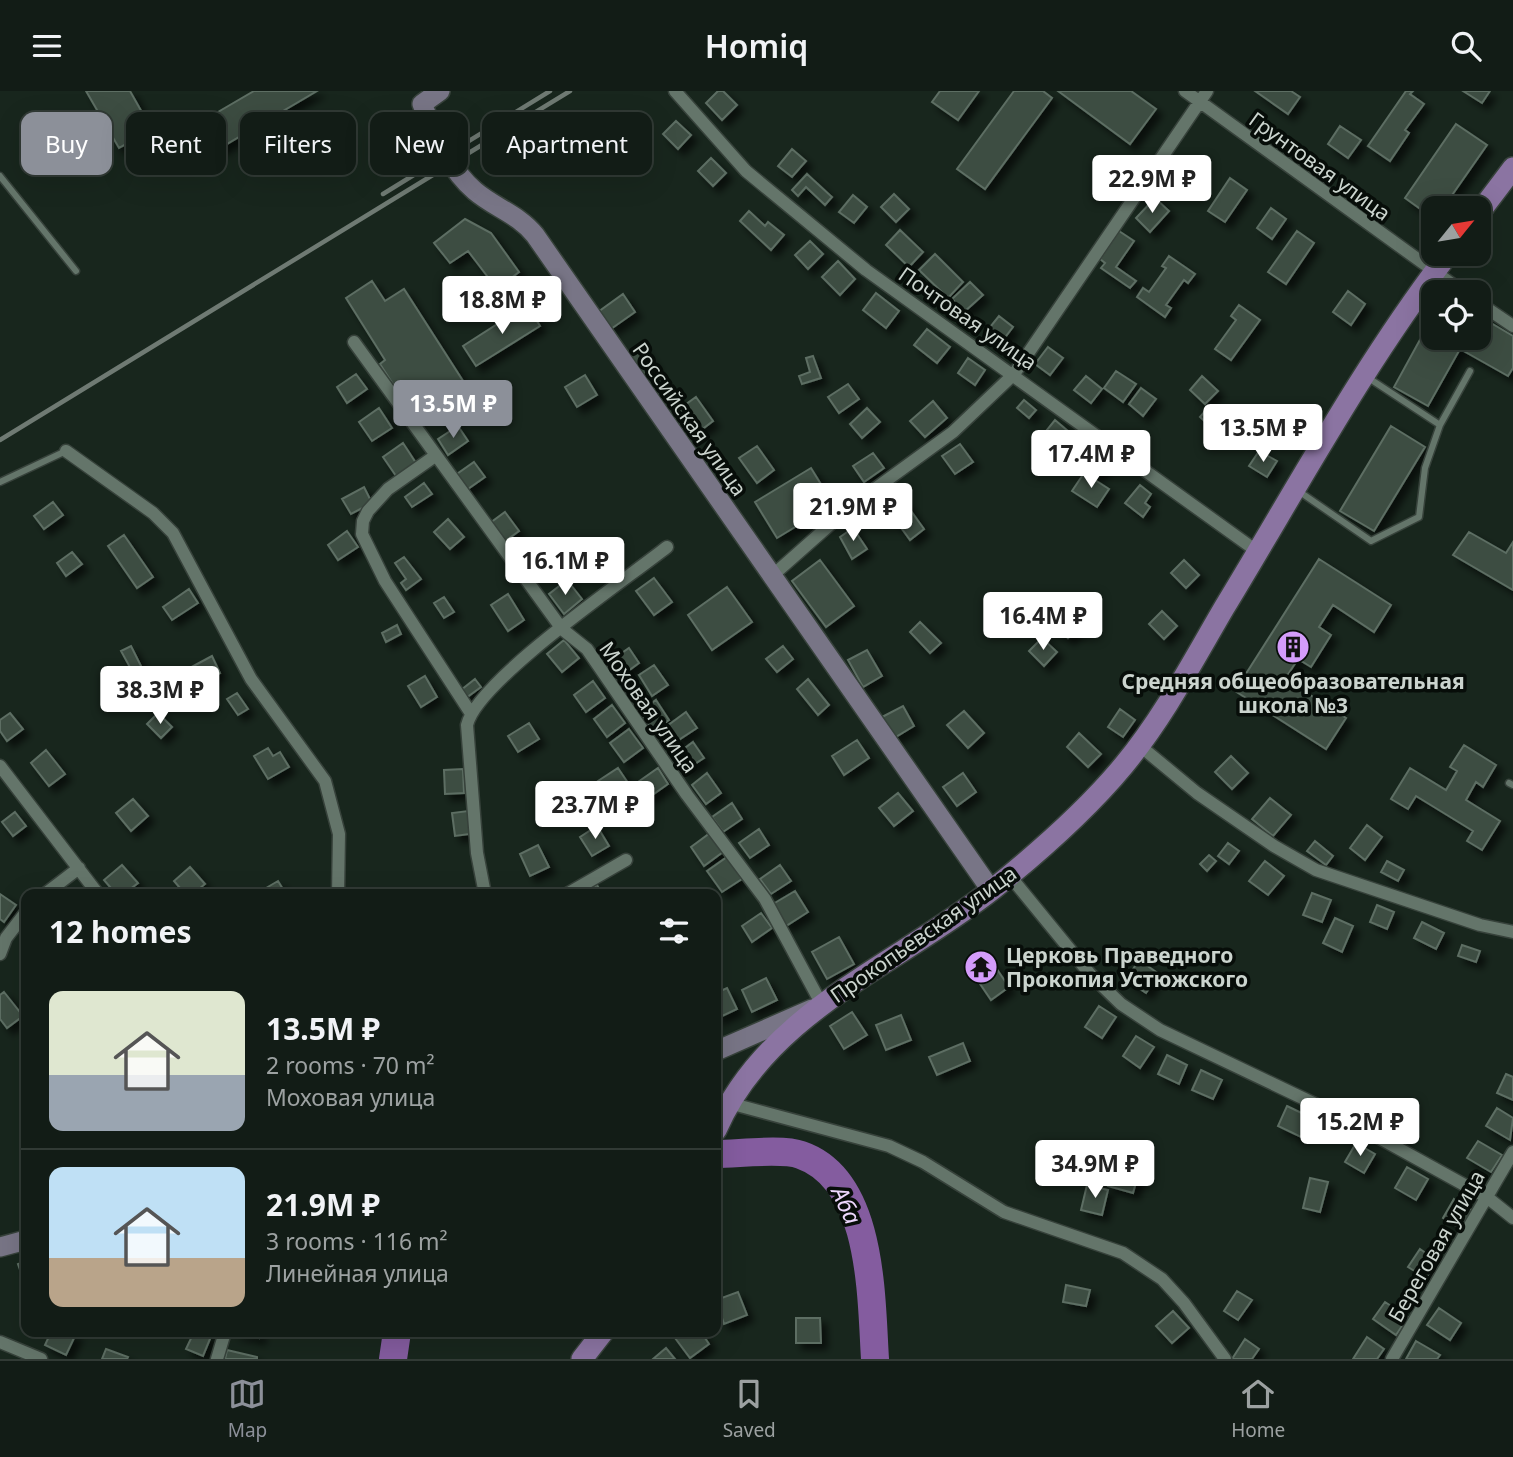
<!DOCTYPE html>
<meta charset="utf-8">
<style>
body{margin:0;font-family:"Noto Sans",sans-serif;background:#1f2923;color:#f1f3f6;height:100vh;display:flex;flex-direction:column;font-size:26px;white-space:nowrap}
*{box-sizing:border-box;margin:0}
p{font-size:23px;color:#9ca1a1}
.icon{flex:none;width:38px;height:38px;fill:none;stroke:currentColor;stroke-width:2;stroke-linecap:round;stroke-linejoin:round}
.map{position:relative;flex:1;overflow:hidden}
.drawer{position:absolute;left:21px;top:798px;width:700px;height:448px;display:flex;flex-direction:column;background:#121c16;border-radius:14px;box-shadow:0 7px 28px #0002,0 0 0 2px #313a35}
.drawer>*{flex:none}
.banner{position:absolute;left:21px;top:21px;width:700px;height:63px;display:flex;gap:14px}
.needle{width:46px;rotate:60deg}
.buttons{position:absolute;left:1421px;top:105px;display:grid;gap:14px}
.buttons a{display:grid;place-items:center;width:70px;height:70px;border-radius:14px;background:#121c16;box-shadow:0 7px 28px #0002,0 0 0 2px #313a35;font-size:35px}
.price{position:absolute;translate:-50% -60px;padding:0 16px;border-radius:7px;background:#fff;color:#222;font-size:23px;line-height:46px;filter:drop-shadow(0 2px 4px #0008)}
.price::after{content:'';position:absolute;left:50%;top:42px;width:21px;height:16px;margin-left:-10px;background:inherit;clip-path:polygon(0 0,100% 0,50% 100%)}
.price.selected{background:#8c9099;color:#fff}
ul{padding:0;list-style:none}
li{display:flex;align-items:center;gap:21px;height:175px;padding:0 28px}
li+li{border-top:2px solid #313a35}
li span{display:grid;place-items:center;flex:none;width:196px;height:140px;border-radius:14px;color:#555}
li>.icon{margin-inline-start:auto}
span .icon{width:84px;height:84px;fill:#fffc;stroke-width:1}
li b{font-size:30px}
h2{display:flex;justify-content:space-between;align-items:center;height:84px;padding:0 28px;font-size:30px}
.pill{padding:0 24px;border-radius:14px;background:#121c16;box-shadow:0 7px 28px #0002,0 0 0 2px #313a35;font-size:24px;line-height:63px}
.pill.selected{background:#8c9099;color:#fff}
header{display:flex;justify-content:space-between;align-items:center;height:91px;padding:0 28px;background:#121c16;font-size:32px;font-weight:600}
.dock{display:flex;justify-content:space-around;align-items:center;height:98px;border-top:2px solid #313a35;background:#121c16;font-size:19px;color:#9ca1a1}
.dock a{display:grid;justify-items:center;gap:4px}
.dock .selected{color:#8c9099}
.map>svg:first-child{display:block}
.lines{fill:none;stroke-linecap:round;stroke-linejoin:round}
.river{stroke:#845c9f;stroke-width:28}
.building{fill:#3e4d43;stroke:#5d6e63;stroke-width:2;filter:url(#shadow)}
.lane-casing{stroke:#37423b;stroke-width:9}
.street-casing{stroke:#37423b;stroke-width:15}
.secondary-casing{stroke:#37423b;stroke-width:22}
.primary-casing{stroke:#37423b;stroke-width:24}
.lane{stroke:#64756a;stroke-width:6}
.street{stroke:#64756a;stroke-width:12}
.secondary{stroke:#787586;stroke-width:19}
.primary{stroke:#8b74a2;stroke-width:21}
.rail{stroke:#6f7a73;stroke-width:4.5}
.labels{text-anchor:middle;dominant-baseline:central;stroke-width:7;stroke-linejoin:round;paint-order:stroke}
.street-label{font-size:21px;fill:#cbd4ce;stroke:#070d09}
.poi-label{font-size:21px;font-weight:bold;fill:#cbd4ce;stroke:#070d09}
.water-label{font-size:23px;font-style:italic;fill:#edd7fd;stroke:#070d09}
</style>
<header><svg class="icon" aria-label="menu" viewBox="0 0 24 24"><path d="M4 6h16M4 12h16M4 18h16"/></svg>Homiq<svg class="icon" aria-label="search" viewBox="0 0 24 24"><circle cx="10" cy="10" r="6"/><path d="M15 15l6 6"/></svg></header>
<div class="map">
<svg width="1513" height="1268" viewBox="0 0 1513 1268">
<defs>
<filter id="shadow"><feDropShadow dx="6" dy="6" stdDeviation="3.5" flood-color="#0009"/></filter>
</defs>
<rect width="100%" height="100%" fill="#18261d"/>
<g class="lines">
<path class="river" d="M716 1063C738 1063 782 1057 801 1064 873 1089 871 1205 875 1268
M393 1268 397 1241"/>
</g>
<path class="building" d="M86 0H130L152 39 119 57Z
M254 0H317L210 63 194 35Z
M718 0H723L737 14 722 29 706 12Z
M940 0H979L958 29 932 11Z
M1014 0H1043L1052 7 985 98 957 78Z
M1058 0H1131L1156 18 1130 53Z
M1255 0H1291L1300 6 1288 23Z
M1406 0H1413L1410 3 1424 13 1405 39 1409 42 1390 70 1368 55Z
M1463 0H1490L1482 12Z
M676 30 691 44 678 58 663 43Z
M1456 33 1487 54 1443 117H1433V127L1405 107Z
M1340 35 1361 49 1348 67 1328 53Z
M792 58 806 70 792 86 778 75Z
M711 67 726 82 713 95 698 80Z
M807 83 832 106 825 114 806 96 798 105 792 99Z
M1230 87 1247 99 1225 131 1208 120Z
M894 103 909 118 896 131 881 116Z
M853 104 867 116 854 132 839 121Z
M1155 107 1169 120 1150 141 1136 127Z
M1271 117 1286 128 1272 148 1257 137Z
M749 120 765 135 768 131 784 144 771 159 740 130Z
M465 128 491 142 519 181 497 198 468 160 450 172 434 152Z
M900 139 923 161 909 176 886 154Z
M1119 140 1134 150 1116 176 1136 190 1130 197 1101 177 1105 172 1100 168Z
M1297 140 1314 152 1286 193 1268 181Z
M810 150 823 163 808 178 795 164Z
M935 163 963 191 948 207 919 179Z
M1169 165 1195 183 1188 192 1184 189 1166 214 1171 217 1165 226 1137 206 1143 197 1149 201 1166 177 1162 175Z
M838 170 855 188 840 204 822 186Z
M372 190 385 210 404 198 465 293 414 326 380 273 385 269 346 207Z
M970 191 983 204 964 221 952 208Z
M1348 200 1365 213 1351 234 1333 221Z
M876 202 899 220 886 237 863 219Z
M623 203 635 221 611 238 598 221Z
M527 214 540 235 476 275 463 255Z
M1239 214 1260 229 1231 269 1215 258 1236 229 1231 225Z
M999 225 1013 236 1000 253 986 241Z
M1433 225V247H1479V225L1513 245V277L1508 285 1460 258 1428 315 1394 296Z
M927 238 950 256 937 272 914 254Z
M641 255 655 275 642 284 628 264Z
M1048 256 1063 267 1050 284 1035 273Z
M813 265 821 287 802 293 799 285 810 281 806 267Z
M968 267 985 279 975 294 958 282Z
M1116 280 1136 293 1123 311 1104 297Z
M356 283 367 298 347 312 337 296Z
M585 284 597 304 577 316 565 296Z
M1086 285 1102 298 1091 312 1074 299Z
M1202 285 1218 300 1205 313 1190 299Z
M848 293 859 308 839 322 828 306Z
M1141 297 1156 308 1143 325 1129 313Z
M696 306 713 330 696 343 678 319Z
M1024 309 1036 319 1029 327 1017 317Z
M933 310 947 327 925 346 910 330Z
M379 317 392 337 372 350 359 331Z
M867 317 880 331 862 347 850 333Z
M1207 318 1222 332 1215 340 1200 326Z
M1055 329 1069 341 1056 357 1042 345Z
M458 335 468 350 448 364 438 348Z
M1391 335 1425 356 1374 440 1340 420Z
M403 352 416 372 396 385 383 366Z
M960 353 973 371 955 383 942 365Z
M757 355 774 379 757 392 739 367Z
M1096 356 1111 367 1098 384 1083 373Z
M1259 360 1277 370 1267 386 1249 375Z
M873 362 884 377 864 391 853 375Z
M474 371 485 386 465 400 454 385Z
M811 377 833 413 777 447 755 411Z
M1084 382 1109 398 1097 416 1072 400Z
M424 392 432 403 412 416 405 406Z
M1140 394 1151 403 1145 412 1150 416 1143 426 1125 412Z
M364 396 372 412 351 423 342 408Z
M901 406 924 438 910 449 886 416Z
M53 411 63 424 44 438 34 425Z
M505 421 519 440 504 451 490 432Z
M448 428 464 446 450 458 434 441Z
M853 437 867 458 852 468 840 446Z
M347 440 358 456 338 469 328 454Z
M1469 441 1506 462 1513 451V499L1453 464Z
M124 444 153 486 137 497 108 455Z
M72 461 82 473 66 485 57 472Z
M404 466 421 488 406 499 401 492 406 488 395 472Z
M1319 468 1391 514 1374 541 1333 514 1319 536 1331 544 1311 576 1298 568 1285 588 1346 627 1326 658 1235 600Z
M820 469 854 515 826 536 792 490Z
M1184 469 1199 484 1186 497 1171 482Z
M654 487 672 511 654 524 636 500Z
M567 489 582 508 564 523 549 503Z
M727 496 752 531 712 559 688 524Z
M189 498 198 512 172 529 163 516Z
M508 503 524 529 508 540 491 514Z
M444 506 454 521 444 527 434 512Z
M1064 511 1085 531 1068 547 1048 527Z
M1162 520 1177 535 1164 548 1149 533Z
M920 531 941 552 930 562 910 541Z
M397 534 401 543 386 551 382 542Z
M1042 547 1057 561 1044 575 1029 560Z
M564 549 579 567 562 581 547 563Z
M131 555 141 575 132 580 121 560Z
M783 555 793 568 777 581 766 568Z
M629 557 639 572 620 586 609 571Z
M867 559 882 585 863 596 848 569Z
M212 565 220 582 195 596 186 579Z
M654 574 668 594 652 605 639 584Z
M425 585 437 606 421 616 408 595Z
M475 588 481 596 466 607 461 599Z
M808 588 829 614 818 624 797 598Z
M593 590 605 607 586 621 574 604Z
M237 602 248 618 238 624 227 608Z
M656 609 669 629 653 640 640 620Z
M612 614 625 632 607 646 594 628Z
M903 615 914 635 894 647 882 626Z
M1120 618 1135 629 1123 646 1108 636Z
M964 620 984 642 968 657 947 634Z
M686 621 697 637 677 650 667 635Z
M10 622 23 638 7 650 0 640V629Z
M158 622 172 636 161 647 147 633Z
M529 632 539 648 518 661 508 645Z
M629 638 643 657 624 671 610 652Z
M1079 642 1101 663 1088 676 1067 656Z
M857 649 869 667 844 684 832 665Z
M693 651 704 667 684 680 674 665Z
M1464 654 1496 674 1483 696 1476 691 1466 709 1500 730 1482 759 1467 750 1473 740 1416 705 1408 718 1391 708 1410 677 1446 699 1457 680 1450 676Z
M268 657 273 665 280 661 289 676 268 688 254 665Z
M46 659 65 683 49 695 31 672Z
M1231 665 1248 682 1232 698 1215 681Z
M618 677 628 692 608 706 598 690Z
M658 677 668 693 648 707 638 691Z
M463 678 464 702 445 703 444 679Z
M707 682 721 702 706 713 692 694Z
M963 682 976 701 957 715 943 696Z
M898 702 913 720 894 735 879 717Z
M1270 707 1291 724 1273 745 1252 728Z
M133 708 148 725 131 740 116 722Z
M732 712 742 728 723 741 712 726Z
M468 720 470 743 455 745 452 722Z
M15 721 26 735 13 745 2 731Z
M1367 734 1382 746 1365 769 1350 757Z
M597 735 609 755 592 765 580 746Z
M759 738 769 754 750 767 739 752Z
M710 742 723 761 704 775 691 756Z
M1315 750 1333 765 1326 774 1307 760Z
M1228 752 1239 760 1229 773 1218 765Z
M538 754 549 776 530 785 520 763Z
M1209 764 1216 770 1207 780 1200 773Z
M727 766 742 788 722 801 707 780Z
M1265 770 1284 785 1268 804 1249 790Z
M1387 770 1404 779 1398 790 1381 781Z
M122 774 138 792 124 803H116L104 789Z
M780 774 791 790 771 803 760 788Z
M190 776 205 793 193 803H185L174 790Z
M278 790 286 803H263L261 800Z
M597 794 602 803H580Z
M795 800 808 821 786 835 773 813Z
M1312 802 1331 809 1322 831 1303 824Z
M0 803 16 814 4 831 0 828Z
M1377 814 1394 821 1387 838 1370 831Z
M761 822 772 837 752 851 742 835Z
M1335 827 1353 835 1342 861 1323 852Z
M1422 831 1444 842 1436 858 1414 847Z
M839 846 854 873 827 888 812 861Z
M1462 854 1480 860 1476 871 1458 865Z
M1139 869 1159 883 1146 902 1126 889Z
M992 871 1009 896 991 909 974 884Z
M766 887 777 909 752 921 742 899Z
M727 897 737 918 716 928V902Z
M4 901 23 925 7 937 0 928V904Z
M1099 915 1116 926 1102 947 1085 936Z
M852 921 867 944 844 958 830 935Z
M901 924 911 949 886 959 876 934Z
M1136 945 1154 956 1140 977 1123 965Z
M963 952 970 970 937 984 929 966Z
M1167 964 1187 974 1179 993 1158 983Z
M1201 979 1222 989 1213 1008 1192 999Z
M1506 983 1513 986V1009L1497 1002Z
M1287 1015 1310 1026 1301 1046 1278 1035Z
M1497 1017 1513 1027 1510 1049 1486 1035Z
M1478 1050 1502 1064 1491 1081 1467 1067Z
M1356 1052 1375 1063 1364 1082 1345 1071Z
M1114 1074 1139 1081 1133 1102 1108 1095Z
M1407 1076 1428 1088 1416 1109 1395 1097Z
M1310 1087 1328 1091 1320 1121 1303 1117Z
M1087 1094 1108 1099 1102 1124 1081 1119Z
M1454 1108 1472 1119 1461 1138 1443 1127Z
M1420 1158 1437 1170 1426 1187 1408 1176Z
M26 1170V1196L18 1173Z
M1066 1194 1090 1199 1086 1215 1063 1211Z
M1237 1200 1252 1209 1238 1229 1224 1220Z
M738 1201 747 1224 724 1233 716 1209Z
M1385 1211 1408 1226 1396 1244 1373 1228Z
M1439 1217 1461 1232 1450 1249 1427 1234Z
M1173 1220 1189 1237 1172 1252 1156 1235Z
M796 1227H820L821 1252H796Z
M51 1241 76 1243 66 1264 45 1254Z
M194 1241 212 1243 203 1265 186 1258Z
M233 1241H260L259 1247Z
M683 1241H701L709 1253 690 1267 675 1247Z
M1367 1246 1384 1258 1377 1268H1353Z
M1245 1248 1259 1258 1252 1268H1232Z
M1416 1250 1440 1264 1437 1268H1406Z
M666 1257 675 1268H653Z
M106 1258 128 1266 127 1268H102Z
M227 1259 257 1266V1268H225Z"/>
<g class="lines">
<defs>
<path id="lane" d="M0 85 76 180
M1440 334 1470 280
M0 391 66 360
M1297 399 1371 450 1419 426 1425 377 1440 334 1367 286
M1509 692 1513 694"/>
<path id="street" d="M675 0 746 80 866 179 1258 461
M1185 0 1463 201
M1479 212 1513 235
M354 251 562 538 587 558 687 704 765 808 822 914
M66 360 153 422 173 442 251 588 325 690 339 743 338 803
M435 365 388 398 368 420 363 430 362 443 385 490 470 621
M772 485 850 416 953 341 1014 283 1207 0
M1139 654 1197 702 1274 755 1316 779 1480 834 1513 841
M0 675 98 803
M1009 784 1090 883 1121 913 1160 939 1336 1023 1488 1107 1513 1127
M45 803 79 777
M485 803 477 762 467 634C477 590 624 490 667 456
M567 803 626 769
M0 863 6 847 26 821
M729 1012 889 1055 923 1071 1004 1121 1123 1162 1162 1188 1184 1212 1225 1268
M0 1251 41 1268
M217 1268 225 1241
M1392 1268 1513 1061"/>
<path id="secondary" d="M440 0 422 13C435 43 449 78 475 100 495 117 518 123 535 144L991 799
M716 960 812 918
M0 1156 26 1149"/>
<path id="primary" d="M1479 122 1513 77
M716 1039C768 920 897 874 993 798 1039 761 1086 720 1124 674 1163 627 1193 570 1224 517 1297 397 1363 274 1448 163
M582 1268 603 1241"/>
</defs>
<use href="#lane" class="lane-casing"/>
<use href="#street" class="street-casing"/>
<use href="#secondary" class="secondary-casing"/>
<use href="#primary" class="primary-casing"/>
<use href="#lane" class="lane"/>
<use href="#street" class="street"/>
<use href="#secondary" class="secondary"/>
<use href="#primary" class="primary"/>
<path class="rail" d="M383 103 550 0
M0 349 570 0"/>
</g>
<defs>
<symbol id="building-disc" viewBox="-11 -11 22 22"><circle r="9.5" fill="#d49cfb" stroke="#070d09"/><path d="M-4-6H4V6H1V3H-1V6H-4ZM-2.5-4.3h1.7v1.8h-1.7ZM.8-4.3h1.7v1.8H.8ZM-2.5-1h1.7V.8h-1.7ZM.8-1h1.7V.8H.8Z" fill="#111"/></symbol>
<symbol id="temple-disc" viewBox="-11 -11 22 22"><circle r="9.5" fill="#d49cfb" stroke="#070d09"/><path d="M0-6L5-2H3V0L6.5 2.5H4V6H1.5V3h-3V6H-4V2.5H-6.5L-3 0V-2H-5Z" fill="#111"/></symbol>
</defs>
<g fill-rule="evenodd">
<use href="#building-disc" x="1274" y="537" width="38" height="38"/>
<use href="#temple-disc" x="962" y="857" width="38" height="38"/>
</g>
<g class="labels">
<g class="street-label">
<text transform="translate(1320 75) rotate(36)">Грунтовая улица</text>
<text transform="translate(968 227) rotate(35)">Почтовая улица</text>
<text transform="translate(690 328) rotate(55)">Российская улица</text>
<text transform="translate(649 616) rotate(55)">Моховая улица</text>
<text transform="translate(923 843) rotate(-35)">Прокопьевская улица</text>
<text transform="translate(1436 1155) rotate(-60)">Береговая улица</text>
</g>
<g class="poi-label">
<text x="1293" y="590">Средняя общеобразовательная<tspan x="1293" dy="24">школа №3</tspan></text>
<text x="1006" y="864" text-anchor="start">Церковь Праведного<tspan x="1006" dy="24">Прокопия Устюжского</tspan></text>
</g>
<g class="water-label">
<text transform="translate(847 1114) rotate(65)">Аба</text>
</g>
</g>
</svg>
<div class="buttons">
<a><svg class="needle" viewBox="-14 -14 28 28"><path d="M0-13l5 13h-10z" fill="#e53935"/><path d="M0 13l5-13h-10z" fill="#9ca1a1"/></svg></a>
<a><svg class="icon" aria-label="locate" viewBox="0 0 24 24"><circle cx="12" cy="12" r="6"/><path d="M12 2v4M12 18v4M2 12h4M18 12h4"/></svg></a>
</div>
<b class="price" style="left:1152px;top:124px">22.9M ₽</b>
<b class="price" style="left:502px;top:245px">18.8M ₽</b>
<b class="price selected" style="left:453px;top:349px">13.5M ₽</b>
<b class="price" style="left:1263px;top:373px">13.5M ₽</b>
<b class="price" style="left:1091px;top:399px">17.4M ₽</b>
<b class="price" style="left:853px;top:452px">21.9M ₽</b>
<b class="price" style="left:565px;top:506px">16.1M ₽</b>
<b class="price" style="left:1043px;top:561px">16.4M ₽</b>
<b class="price" style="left:160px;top:635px">38.3M ₽</b>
<b class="price" style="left:595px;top:750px">23.7M ₽</b>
<b class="price" style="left:1360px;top:1067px">15.2M ₽</b>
<b class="price" style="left:1095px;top:1109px">34.9M ₽</b>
<div class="banner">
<a class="pill selected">Buy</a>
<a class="pill">Rent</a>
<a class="pill">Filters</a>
<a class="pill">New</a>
<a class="pill">Apartment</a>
</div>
<section class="drawer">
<h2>12 homes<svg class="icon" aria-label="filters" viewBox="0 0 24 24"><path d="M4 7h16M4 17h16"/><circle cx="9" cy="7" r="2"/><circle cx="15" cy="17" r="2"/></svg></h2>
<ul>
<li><span style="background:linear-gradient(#dfe7d0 60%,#9aa5b1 0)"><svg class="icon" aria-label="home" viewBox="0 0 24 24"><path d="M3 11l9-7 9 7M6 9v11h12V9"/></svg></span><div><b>13.5M ₽</b><p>2 rooms · 70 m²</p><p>Моховая улица</p></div></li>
<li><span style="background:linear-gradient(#bfe0f5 65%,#b9a48a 0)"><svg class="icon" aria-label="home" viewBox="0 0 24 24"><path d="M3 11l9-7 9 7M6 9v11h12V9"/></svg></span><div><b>21.9M ₽</b><p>3 rooms · 116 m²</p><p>Линейная улица</p></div></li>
</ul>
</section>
</div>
<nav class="dock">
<a class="selected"><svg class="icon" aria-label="map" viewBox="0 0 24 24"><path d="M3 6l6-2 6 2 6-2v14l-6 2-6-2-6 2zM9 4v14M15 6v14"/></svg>Map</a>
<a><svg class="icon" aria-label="saved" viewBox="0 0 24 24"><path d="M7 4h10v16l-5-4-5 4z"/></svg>Saved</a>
<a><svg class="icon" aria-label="home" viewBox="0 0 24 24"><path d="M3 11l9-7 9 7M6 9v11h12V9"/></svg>Home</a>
</nav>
